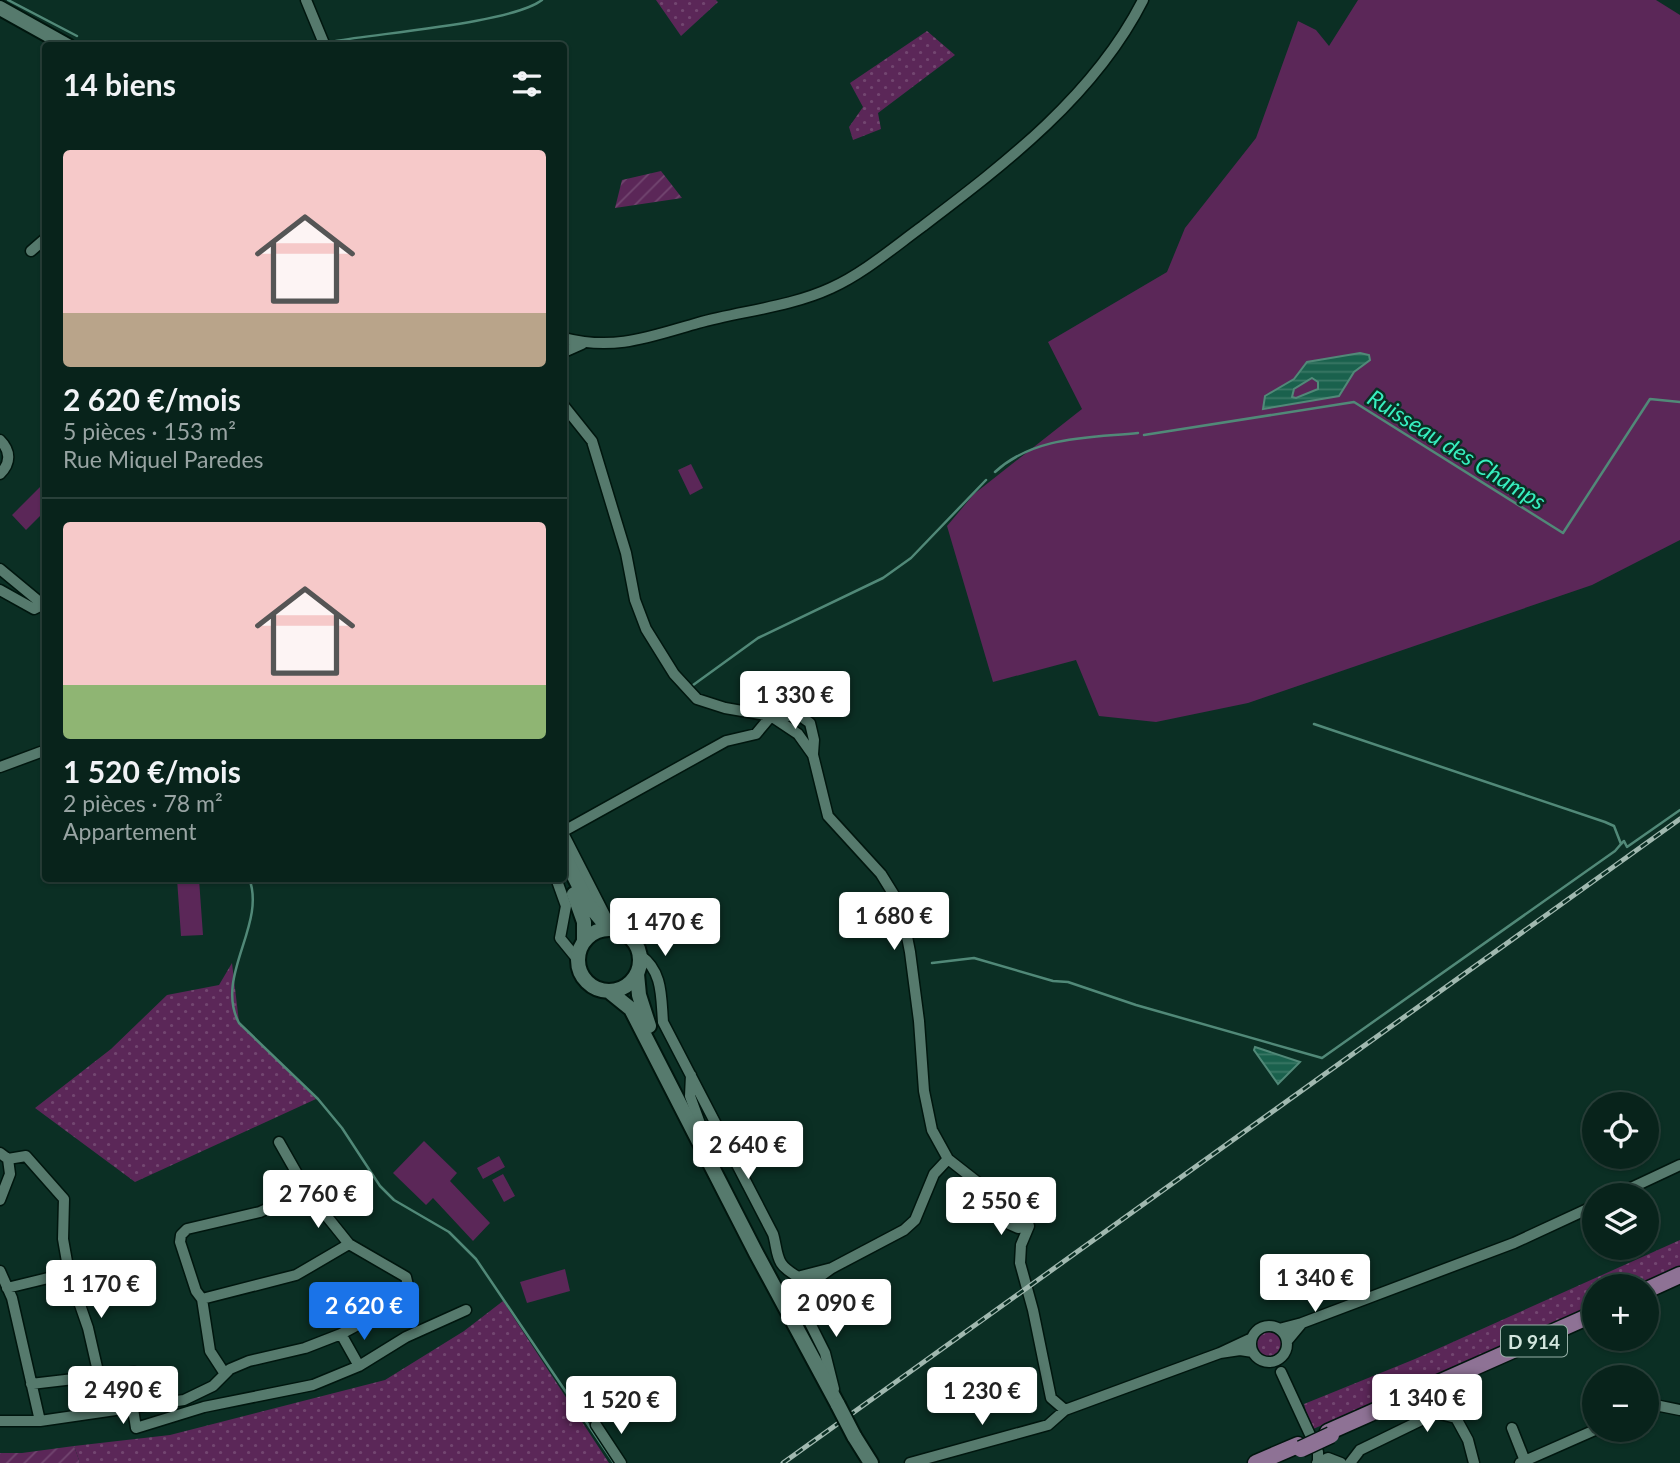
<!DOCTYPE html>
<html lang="fr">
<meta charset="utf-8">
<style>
body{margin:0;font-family:Lato,sans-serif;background:#112b24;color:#f1f3f6;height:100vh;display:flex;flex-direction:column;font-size:26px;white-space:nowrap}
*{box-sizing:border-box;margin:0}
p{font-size:23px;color:#98a4a3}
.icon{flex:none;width:38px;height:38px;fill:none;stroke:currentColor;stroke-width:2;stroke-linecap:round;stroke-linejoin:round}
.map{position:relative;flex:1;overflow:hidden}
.details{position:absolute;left:42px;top:42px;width:525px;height:840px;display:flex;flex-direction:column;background:#08231b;border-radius:7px;box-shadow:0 2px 5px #0004,0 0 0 2px #29403a}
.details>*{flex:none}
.fabs{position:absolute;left:1582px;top:1092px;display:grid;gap:14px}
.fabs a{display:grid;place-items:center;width:77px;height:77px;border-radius:50%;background:#08231b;box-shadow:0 2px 5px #0004,0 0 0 2px #29403a;font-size:35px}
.price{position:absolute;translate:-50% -60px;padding:0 16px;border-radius:7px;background:#fff;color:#222;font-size:23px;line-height:46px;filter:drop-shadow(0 2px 4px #0008)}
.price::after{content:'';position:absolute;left:50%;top:42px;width:21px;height:16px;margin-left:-10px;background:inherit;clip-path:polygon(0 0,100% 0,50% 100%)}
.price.on{background:#1a73e8;color:#fff}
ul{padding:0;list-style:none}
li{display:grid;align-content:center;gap:14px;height:371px;padding:0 21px}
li+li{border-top:2px solid #29403a}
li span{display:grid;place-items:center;height:217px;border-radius:7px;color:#555}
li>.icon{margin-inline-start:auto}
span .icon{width:126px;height:126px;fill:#fffc;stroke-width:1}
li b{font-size:30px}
h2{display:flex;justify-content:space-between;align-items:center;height:84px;padding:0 21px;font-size:30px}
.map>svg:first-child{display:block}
.grass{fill:url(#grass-dots)}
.garden{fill:url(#garden-furrows)}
.pitch{fill:#5b2758}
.water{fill:url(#water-rules);stroke:#518978;stroke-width:2;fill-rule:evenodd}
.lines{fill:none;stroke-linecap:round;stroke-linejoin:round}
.stream{stroke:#518978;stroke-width:2.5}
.street-casing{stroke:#00160e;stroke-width:13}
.secondary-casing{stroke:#00160e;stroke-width:18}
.primary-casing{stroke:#00160e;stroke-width:19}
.street{stroke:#567a6d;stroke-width:10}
.secondary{stroke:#567a6d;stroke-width:14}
.primary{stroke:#8e7295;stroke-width:16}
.rail-casing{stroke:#a0b8af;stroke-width:5}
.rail{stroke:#0b2f24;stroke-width:2.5;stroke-dasharray:8;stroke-linecap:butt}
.secondary-bridge-casing{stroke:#00160e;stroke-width:18;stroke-linecap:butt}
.primary-bridge-casing{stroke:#00160e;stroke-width:19;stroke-linecap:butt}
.secondary-bridge{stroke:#567a6d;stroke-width:14}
.primary-bridge{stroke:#8e7295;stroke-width:16}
.labels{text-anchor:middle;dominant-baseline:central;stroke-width:5;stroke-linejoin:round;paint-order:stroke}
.shield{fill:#0b2f24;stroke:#96afa6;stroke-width:2}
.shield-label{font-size:19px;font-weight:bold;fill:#d2e6de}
.water-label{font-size:23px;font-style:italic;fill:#37efbf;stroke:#0b2f24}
</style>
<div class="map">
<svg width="1680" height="1463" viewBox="0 0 1680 1463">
<defs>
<pattern id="grass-dots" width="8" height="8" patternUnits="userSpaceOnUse" patternTransform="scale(1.75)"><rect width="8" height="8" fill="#5b2758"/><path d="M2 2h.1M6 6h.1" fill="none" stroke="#724670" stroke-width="1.8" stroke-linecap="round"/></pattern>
<pattern id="garden-furrows" width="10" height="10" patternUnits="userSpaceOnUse" patternTransform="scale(1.75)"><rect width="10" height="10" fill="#5b2758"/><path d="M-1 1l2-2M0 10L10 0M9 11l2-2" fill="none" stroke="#724670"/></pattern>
<pattern id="water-rules" width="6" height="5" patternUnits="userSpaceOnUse" patternTransform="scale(1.75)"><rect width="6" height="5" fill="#1a614d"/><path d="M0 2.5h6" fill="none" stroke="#3a7866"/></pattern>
</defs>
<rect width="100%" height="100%" fill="#0b2f24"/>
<path class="grass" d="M656 0H716L718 2 681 36Z
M927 31 955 55 878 113 881 129 853 140 849 127 863 107 850 83Z
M232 963 239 1022 316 1099 135 1182 35 1108 111 1049 167 995 219 985Z
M1680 1240V1266L1636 1286H1594V1305L1311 1430 1304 1404 1415 1359Z
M503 1301 609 1463H80L74 1446 170 1435 385 1380 464 1331Z
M1251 1343a18 18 0 1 1 36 0a18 18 0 1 1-36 0Z"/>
<path class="garden" d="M661 171 682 198 615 208 622 180Z
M74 1446 80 1463H0V1453H22Z"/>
<path class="pitch" d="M1358 0H1656L1680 15V540L1592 585 1248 703 1156 722 1099 716 1076 660 993 682 947 526 974 494 1082 409 1048 342 1167 272 1185 228 1256 138 1298 21 1316 30 1329 46Z
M691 464 703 488 690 495 678 470Z
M42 485 45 488V511L26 530 12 515Z
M177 879H199L203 935 181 936Z
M424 1141 457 1173 450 1181 490 1223 473 1241 433 1198 426 1205 393 1173Z
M499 1156 505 1167 483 1179 477 1168Z
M503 1174 515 1196 504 1202 492 1180Z
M565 1269 570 1291 527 1303 520 1282Z"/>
<path class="water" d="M1360 353 1369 355 1370 360 1354 372 1339 396 1263 409 1265 396 1294 379 1307 362ZM1312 378 1318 382V389L1296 398 1292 397 1294 389Z
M1255 1047 1300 1062 1278 1084 1254 1050Z"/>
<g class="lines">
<path class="stream" d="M8 0 77 36
M336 41C380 33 512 23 542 0
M1144 435 1354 402 1563 533 1650 399 1680 402
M995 472C1034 436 1088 438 1138 433
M689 688 758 638 883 578 911 558 986 480
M1314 724 1605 822 1614 826 1621 844 1624 841 1627 847 1680 810
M249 878C267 925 214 976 239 1023L318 1099 342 1128 380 1186 394 1200 449 1232 476 1259 614 1463
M932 963 974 958 1053 981 1068 982 1136 1005 1322 1058 1615 851 1621 844"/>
<defs>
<path id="street" d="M306 0 325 46
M31 251 46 238
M564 338C615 351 649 337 698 323 741 311 790 307 831 288 864 273 894 247 923 226 1006 163 1095 95 1143 0
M564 352 582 344
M564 406 592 441 626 553 635 600 646 629 674 674 697 699 725 708 771 716 798 734 813 755 828 816 881 874 894 895 903 916 910 952 919 1021 924 1091 932 1130 948 1159 999 1199 1023 1213 1027 1220 1029 1226 1021 1245 1020 1263 1033 1310 1051 1398 1065 1410
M0 440C11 451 11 463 0 474
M0 569 41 603
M0 590 34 609 40 606
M0 767 46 750
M564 831 726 741 756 734 771 716H800L810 723 814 740 813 754
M564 835 607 919 619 930
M556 878 566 906 560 938 578 960
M640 955C663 971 661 997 663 1022L773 1234C776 1243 776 1255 781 1263 788 1274 800 1275 807 1286
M691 1075 690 1096 703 1132
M0 1153 8 1159 10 1174 0 1200
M8 1159 26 1156 64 1199 63 1239 69 1273 88 1328 99 1376
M1616 1195 1680 1165
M999 1200 1009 1224 1018 1228 1029 1226
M0 1271 12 1298 40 1421
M801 1276 832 1268
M807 1286 832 1268 904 1230 915 1220 934 1174 948 1159
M807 1286 802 1307 825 1353 834 1389
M7 1288 69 1273
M202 1299 296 1275 349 1244
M1302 1323 1514 1243 1594 1206
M1251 1344a18 18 0 1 1 36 0a18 18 0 1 1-36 0Z
M1279 1329 1302 1323 1287 1341
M341 1334 359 1366
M1252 1338 1220 1353 1240 1350 1253 1352
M1281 1372 1318 1452V1461
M225 1374 210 1351 202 1299 196 1291 180 1242 181 1235 187 1229 260 1212 301 1193H308
M31 1384 134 1372
M1647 1408 1660 1406 1680 1410
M133 1409 136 1428 204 1407 313 1385 359 1366 406 1337 466 1310
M0 1421H40L184 1400 213 1386 230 1369 249 1361 305 1348 341 1334 404 1300 410 1294 406 1277 349 1244 308 1193 279 1142
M596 1425 621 1463
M1512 1428 1525 1461
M910 1463 1048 1425 1065 1410 1220 1353
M1317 1463 1328 1458 1341 1463
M1350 1463 1360 1450 1436 1413 1456 1418 1468 1440 1474 1463
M1520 1463 1595 1430"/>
<path id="secondary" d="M0 8 68 46
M564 856 588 904 608 928
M574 894 584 922V941
M578 960a31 31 0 1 1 62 0a31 31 0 1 1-62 0Z
M637 974 639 995 649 1026
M610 992 631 1009 756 1253 838 1405
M854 1436 871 1463"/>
<path id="primary" d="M1647 1290 1680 1275
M1328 1432 1594 1314
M1256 1463 1298 1445"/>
</defs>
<use href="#street" class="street-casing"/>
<use href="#secondary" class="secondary-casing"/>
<use href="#primary" class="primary-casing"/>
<use href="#street" class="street"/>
<use href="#secondary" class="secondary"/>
<use href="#primary" class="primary"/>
<defs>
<path id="rail" d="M783 1463 1680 819"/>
</defs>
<use href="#rail" class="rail-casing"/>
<use href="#rail" class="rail"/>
<defs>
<path id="secondary-bridge" d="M838 1405 854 1436"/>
<path id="primary-bridge" d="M1301 1449 1331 1435"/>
</defs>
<use href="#secondary-bridge" class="secondary-bridge-casing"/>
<use href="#primary-bridge" class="primary-bridge-casing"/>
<use href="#secondary-bridge" class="secondary-bridge"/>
<use href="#primary-bridge" class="primary-bridge"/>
</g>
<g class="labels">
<rect class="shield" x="1501" y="1325.5" width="66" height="31" rx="5"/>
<g class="shield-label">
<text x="1534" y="1341">D 914</text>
</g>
<g class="water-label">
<text transform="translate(1457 449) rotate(32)">Ruisseau des Champs</text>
</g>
</g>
</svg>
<div class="fabs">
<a><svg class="icon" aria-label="locate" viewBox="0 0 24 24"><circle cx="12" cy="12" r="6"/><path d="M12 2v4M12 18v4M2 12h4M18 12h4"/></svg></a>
<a><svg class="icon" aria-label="layers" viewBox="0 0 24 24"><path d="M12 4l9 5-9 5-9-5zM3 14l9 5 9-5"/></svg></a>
<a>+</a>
<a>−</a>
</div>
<b class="price" style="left:795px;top:731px">1 330 €</b>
<b class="price" style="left:894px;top:952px">1 680 €</b>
<b class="price" style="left:665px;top:958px">1 470 €</b>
<b class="price" style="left:748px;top:1181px">2 640 €</b>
<b class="price" style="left:318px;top:1230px">2 760 €</b>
<b class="price" style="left:1001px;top:1237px">2 550 €</b>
<b class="price" style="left:1315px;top:1314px">1 340 €</b>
<b class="price" style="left:101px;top:1320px">1 170 €</b>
<b class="price" style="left:836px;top:1339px">2 090 €</b>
<b class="price on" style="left:364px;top:1342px">2 620 €</b>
<b class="price" style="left:123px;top:1426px">2 490 €</b>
<b class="price" style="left:982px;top:1427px">1 230 €</b>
<b class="price" style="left:1427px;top:1434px">1 340 €</b>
<b class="price" style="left:621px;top:1436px">1 520 €</b>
<section class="details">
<h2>14 biens<svg class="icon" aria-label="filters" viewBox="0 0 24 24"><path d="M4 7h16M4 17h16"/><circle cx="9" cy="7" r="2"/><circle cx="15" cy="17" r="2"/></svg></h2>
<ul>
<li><span style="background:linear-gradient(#f6c9c9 75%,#b9a48a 0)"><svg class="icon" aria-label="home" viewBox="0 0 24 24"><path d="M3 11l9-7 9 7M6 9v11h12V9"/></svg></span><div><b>2 620 €/mois</b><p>5 pièces · 153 m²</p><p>Rue Miquel Paredes</p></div></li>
<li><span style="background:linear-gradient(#f6c9c9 75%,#8fb573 0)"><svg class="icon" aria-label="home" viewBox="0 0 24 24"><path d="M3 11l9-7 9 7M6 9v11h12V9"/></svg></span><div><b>1 520 €/mois</b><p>2 pièces · 78 m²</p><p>Appartement</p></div></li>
</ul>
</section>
</div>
